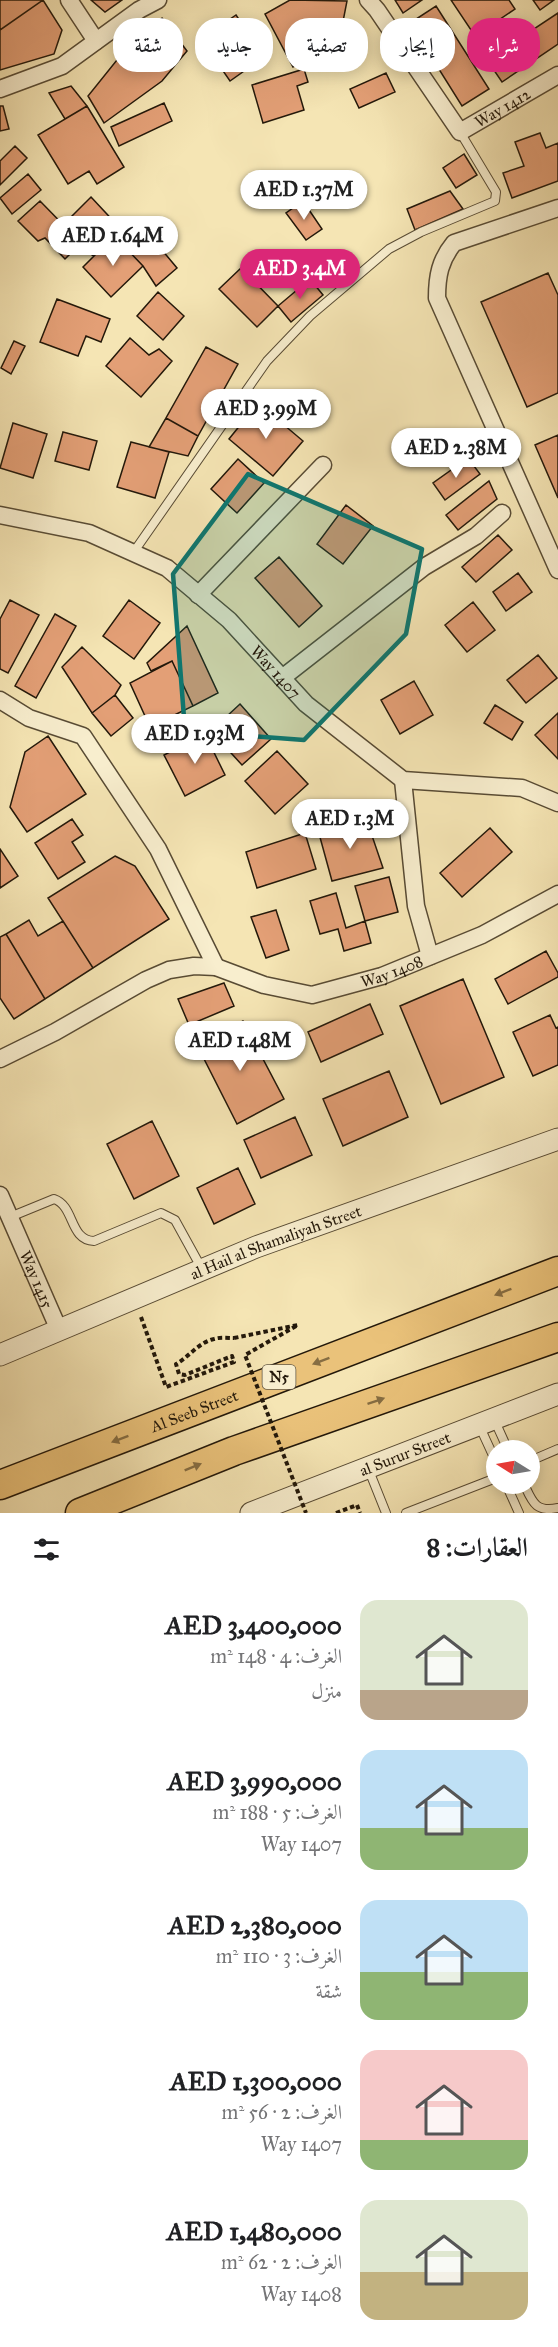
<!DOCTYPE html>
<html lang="ar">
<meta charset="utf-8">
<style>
body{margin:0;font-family:"IM FELL Great Primer",Amiri,serif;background:#f2f2f2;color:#202124;direction:rtl;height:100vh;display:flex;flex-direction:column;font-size:22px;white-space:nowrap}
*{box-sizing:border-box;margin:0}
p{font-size:20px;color:#757577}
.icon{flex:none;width:33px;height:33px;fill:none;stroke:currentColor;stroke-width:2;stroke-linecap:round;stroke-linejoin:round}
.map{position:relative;height:1513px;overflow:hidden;direction:ltr}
.sheet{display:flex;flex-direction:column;background:#fff;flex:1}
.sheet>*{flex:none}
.banner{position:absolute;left:18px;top:18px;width:522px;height:54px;direction:rtl;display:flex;gap:12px}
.needle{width:39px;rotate:281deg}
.controls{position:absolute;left:486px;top:1440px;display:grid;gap:12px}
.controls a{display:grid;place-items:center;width:54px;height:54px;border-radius:50%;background:#fff;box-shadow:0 3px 15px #0003;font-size:30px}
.price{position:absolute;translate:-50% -51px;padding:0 14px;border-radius:21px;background:#fff;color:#222;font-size:20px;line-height:39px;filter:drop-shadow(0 2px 3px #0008)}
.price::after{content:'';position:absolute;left:50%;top:36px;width:18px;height:14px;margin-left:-9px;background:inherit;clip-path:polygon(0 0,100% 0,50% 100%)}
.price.selected{background:#db2777;color:#fff}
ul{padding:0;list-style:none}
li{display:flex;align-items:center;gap:18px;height:150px;padding:0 30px}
li span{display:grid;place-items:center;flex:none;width:168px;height:120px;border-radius:18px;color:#555}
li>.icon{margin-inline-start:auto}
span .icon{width:72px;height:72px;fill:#fffc;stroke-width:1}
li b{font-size:26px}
h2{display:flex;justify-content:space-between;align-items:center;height:72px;padding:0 30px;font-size:26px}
.pill{padding:0 21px;border-radius:24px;background:#fff;box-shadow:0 3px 15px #0003;font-size:21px;line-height:54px}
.pill.selected{background:#db2777;color:#fff}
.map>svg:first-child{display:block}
.building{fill:#e39f76;stroke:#23180a;stroke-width:1.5}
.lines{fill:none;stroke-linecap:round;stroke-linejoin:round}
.service-casing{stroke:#584b34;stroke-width:10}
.minor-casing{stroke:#584b34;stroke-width:19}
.tertiary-casing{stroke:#584b34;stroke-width:23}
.trunk-casing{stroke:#23180a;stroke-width:31}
.path{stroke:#23180a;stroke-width:4;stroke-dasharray:4.5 3;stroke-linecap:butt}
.service{stroke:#f8eece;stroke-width:8}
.minor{stroke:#f8eece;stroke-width:16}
.tertiary{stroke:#f8eece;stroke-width:21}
.trunk{stroke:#eac27a;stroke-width:28}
.path-bridge{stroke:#23180a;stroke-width:4;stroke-dasharray:4.5 3;stroke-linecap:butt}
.oneway{fill:#866d42}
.marked{fill:#0f766e;fill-opacity:0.2;stroke:#0f766e;stroke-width:4.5;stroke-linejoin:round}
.labels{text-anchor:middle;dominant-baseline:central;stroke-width:4.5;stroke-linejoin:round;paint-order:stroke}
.shield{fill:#f8eece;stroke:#635845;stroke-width:1.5}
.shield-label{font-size:15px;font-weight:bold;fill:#23180a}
.street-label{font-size:16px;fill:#23180a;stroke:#f8eece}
</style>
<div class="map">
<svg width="558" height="1513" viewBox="0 0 558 1513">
<rect width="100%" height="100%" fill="#f5e5b4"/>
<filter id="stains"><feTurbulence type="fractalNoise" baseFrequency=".00333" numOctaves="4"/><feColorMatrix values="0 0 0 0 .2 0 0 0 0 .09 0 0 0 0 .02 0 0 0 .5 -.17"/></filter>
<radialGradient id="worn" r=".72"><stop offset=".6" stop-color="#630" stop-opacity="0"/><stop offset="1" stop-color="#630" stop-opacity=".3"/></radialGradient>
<path class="building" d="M0 0H43L0 30Z
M43 0 62 30 54 54 0 70V30Z
M91 0H122L105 12Z
M290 0 347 1 339 42 293 67 265 14Z
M395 0H422L403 13Z
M451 0H509L515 9 475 36Z
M533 0H554L540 10Z
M436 6 489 89 462 106 410 23Z
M558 13V44L502 82 487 60Z
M236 15 264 57 230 81 201 39Z
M162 18 187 51 162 81 104 123 88 96 125 50Z
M304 69 308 82 297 86 304 110 263 123 252 85Z
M386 73 395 92 359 108 350 89Z
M71 86 87 106 65 119 49 93Z
M164 103 172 121 119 146 111 127Z
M0 106H3L9 129 0 131Z
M87 106 124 167 97 184 89 171 68 184 38 135Z
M540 133 546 148 558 143V181L512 198 503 173 524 166 515 142Z
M15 146 27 158 0 185V161Z
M464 154 477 175 456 188 443 168Z
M28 174 41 190 12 214 0 198Z
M450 191 463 209 415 230 407 209Z
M91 197 118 226 112 238 93 256 63 225Z
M40 201 81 243 65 259 45 238 38 241 18 221Z
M303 201 322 229 306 240 286 213Z
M142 226 177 268 156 286 143 266 121 243Z
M112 238 121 243 143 266 111 297 83 267Z
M241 268 278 306 257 327 219 289Z
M548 273 558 295V393L527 407 481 302Z
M310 279 323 295 291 322 278 306Z
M158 292 184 316 163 340 137 316Z
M57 299 110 319 101 342 86 336 78 356 40 342Z
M130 338 149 355 159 349 172 361 141 397 106 366Z
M14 341 25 346 11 374 1 368Z
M206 347 238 364 198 436 166 418Z
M258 403 303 441 273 476 229 439Z
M166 418 198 436 188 456 149 447Z
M13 423 47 434 33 478 0 468Z
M63 432 97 441 89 470 55 461Z
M558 435V498L535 445Z
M131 442 169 452 155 498 117 487Z
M468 458 480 474 445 500 433 483Z
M238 459 264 483 237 513 211 489Z
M489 481 497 499 458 530 446 515Z
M346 505 373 526 343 564 317 544Z
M498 535 512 550 476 582 462 567Z
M279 557 322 606 299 627 255 578Z
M518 573 532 592 506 611 493 592Z
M10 600 39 615 8 673 0 669V619Z
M129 600 160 623 134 659 103 636Z
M473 602 495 630 467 652 445 625Z
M55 614 76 626 36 698 15 686Z
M187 626 218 693 193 706 172 661 151 671 147 663Z
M82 647 121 685 115 695 92 713 62 667Z
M538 655 557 678 526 703 507 680Z
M172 661 193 706 150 727 130 683Z
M414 681 433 715 400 734 381 700Z
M115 695 133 718 111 736 92 713Z
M240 704 271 739 242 765 211 731Z
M495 705 523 722 512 740 484 723Z
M558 713V759L535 735Z
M205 734 225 775 185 796 164 755Z
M48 736 86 794 27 832 10 807 25 752Z
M277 751 308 784 275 814 245 781Z
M366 818 383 868 332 881 318 830Z
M72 819 83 835 72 842 85 862 58 879 35 843Z
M490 828 512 852 462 897 440 873Z
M305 833 316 869 257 888 246 852Z
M0 849 18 876 0 888Z
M115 856 135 866 169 919 93 968 48 898Z
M389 877 398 912 365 921 355 886Z
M336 893 346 928 365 921 371 943 344 951 338 929 320 934 310 901Z
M276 910 289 950 266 958 251 917Z
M29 920 38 936 63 921 93 968 45 999 6 934Z
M6 934 45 999 14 1019 0 998V937Z
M546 951 558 973V977L508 1004 495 979Z
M463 979 504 1077 441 1104 400 1006Z
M224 983 234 1006 189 1025 178 999Z
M370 1004 383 1034 321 1062 308 1032Z
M550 1015 556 1028 558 1027V1065L533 1076 513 1032Z
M243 1021 284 1099 237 1124 197 1045Z
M389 1071 408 1117 343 1146 323 1099Z
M295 1117 312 1155 261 1178 244 1140Z
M152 1121 179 1176 134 1199 107 1144Z
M238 1168 255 1204 214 1224 197 1188Z"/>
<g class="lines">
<defs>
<path id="service" d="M133 553 267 361 310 316 389 249 421 232 495 201 496 192 460 132
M10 1217 54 1199C75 1206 69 1240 94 1241L161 1213 175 1220 202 1269
M494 1419 508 1450
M479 1425 496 1462
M530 1461 558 1449
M368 1468 386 1513
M506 1484 519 1513
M524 1484C532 1501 535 1513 558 1508
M406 1513 496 1478"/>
<g id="minor">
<path d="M69 0 96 41"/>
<path id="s1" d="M368 0 377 10 460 132 558 75"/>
<path d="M0 89 62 66 139 10 158 0"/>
<path d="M558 208 454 243C440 260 437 276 437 298L558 570"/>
<path id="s2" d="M0 515 89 533 167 568 229 620 306 704 403 780 522 788 558 803"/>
<path d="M198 595 323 465"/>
<path d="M282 678 424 567 476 536 502 513"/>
<path d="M0 700 29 718 83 736 158 849 216 967"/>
<path d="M403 780 416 906 430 956"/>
<path id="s3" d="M0 1059 55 1032 146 980 169 970 194 966 216 967 264 985 312 995 382 976 482 935 558 894"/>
<path id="s4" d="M0 1195 59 1330"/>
</g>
<g id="tertiary">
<path id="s5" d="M0 1355 256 1247 558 1139"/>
<path id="s6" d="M251 1513 558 1394"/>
</g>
<g id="trunk">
<path id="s7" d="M0 1485 558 1271"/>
<path d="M80 1513 234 1451 558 1337"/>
</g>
</defs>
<use href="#service" class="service-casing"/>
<use href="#minor" class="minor-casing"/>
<use href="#tertiary" class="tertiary-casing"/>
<use href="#trunk" class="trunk-casing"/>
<path class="path" d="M141 1317 166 1387 234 1362 232 1356 185 1375 179 1374 176 1364C189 1357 199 1342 214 1339 220 1337 228 1338 234 1338
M336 1513 357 1505 360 1513"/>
<use href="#service" class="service"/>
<use href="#minor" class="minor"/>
<use href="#tertiary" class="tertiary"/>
<use href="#trunk" class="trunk"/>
<path class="path-bridge" d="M234 1338 298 1325 245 1355 306 1513"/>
</g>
<defs><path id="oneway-solid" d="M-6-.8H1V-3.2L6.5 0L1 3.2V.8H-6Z" transform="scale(1.5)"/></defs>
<g class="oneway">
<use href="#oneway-solid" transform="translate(503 1292) rotate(159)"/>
<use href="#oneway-solid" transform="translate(321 1361) rotate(159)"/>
<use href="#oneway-solid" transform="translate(376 1401) rotate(-19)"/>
<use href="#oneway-solid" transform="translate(120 1439) rotate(159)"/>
<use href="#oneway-solid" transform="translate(193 1467) rotate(-22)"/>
</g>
<path class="marked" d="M248 474 422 549 406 634 304 740 185 731 173 574Z"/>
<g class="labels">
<rect class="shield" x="262.5" y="1365" width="33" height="24" rx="4.5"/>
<g class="shield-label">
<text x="279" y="1377">N5</text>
</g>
<g class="street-label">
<text stroke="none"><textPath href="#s1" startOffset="210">Way 1412</textPath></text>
<text stroke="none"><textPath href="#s2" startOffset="327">Way 1407</textPath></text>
<text stroke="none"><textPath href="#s3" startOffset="422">Way 1408</textPath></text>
<text stroke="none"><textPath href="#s5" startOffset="298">al Hail al Shamaliyah Street</textPath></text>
<text stroke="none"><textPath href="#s4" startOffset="92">Way 1415</textPath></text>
<text stroke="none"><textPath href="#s7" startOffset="208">Al Seeb Street</textPath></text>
<text stroke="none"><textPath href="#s6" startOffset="165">al Surur Street</textPath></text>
</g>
</g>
<rect width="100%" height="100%" filter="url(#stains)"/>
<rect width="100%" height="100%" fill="url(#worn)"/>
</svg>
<div class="controls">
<a><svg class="needle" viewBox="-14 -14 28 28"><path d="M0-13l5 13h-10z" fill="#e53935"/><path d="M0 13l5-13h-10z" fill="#757577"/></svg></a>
</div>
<b class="price" style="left:304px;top:221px">AED 1.37M</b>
<b class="price" style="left:113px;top:267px">AED 1.64M</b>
<b class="price selected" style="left:300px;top:300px">AED 3.4M</b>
<b class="price" style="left:266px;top:440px">AED 3.99M</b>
<b class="price" style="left:456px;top:479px">AED 2.38M</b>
<b class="price" style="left:195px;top:765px">AED 1.93M</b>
<b class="price" style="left:350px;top:850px">AED 1.3M</b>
<b class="price" style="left:240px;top:1072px">AED 1.48M</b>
<div class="banner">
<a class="pill selected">شراء</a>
<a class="pill">إيجار</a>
<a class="pill">تصفية</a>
<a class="pill">جديد</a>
<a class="pill">شقة</a>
</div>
</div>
<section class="sheet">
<h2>العقارات: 8<svg class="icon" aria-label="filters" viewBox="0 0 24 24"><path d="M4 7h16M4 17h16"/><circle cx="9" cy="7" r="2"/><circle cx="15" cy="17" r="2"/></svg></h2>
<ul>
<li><span style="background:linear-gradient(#dfe7d0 75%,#b9a48a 0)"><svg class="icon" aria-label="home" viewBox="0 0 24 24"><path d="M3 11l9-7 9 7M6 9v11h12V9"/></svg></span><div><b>AED 3,400,000</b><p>الغرف: 4 · 148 m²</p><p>منزل</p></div></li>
<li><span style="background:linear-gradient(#bfe0f5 65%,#8fb573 0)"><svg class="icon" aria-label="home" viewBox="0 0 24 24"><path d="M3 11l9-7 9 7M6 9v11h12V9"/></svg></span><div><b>AED 3,990,000</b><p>الغرف: 5 · 188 m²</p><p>Way 1407</p></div></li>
<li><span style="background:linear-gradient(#bfe0f5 60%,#8fb573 0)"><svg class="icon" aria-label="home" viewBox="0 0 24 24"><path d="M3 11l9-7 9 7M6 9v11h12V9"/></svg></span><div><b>AED 2,380,000</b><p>الغرف: 3 · 110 m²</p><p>شقة</p></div></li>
<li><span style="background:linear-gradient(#f6c9c9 75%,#8fb573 0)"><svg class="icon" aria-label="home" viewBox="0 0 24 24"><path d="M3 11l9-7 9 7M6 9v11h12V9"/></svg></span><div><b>AED 1,300,000</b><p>الغرف: 2 · 56 m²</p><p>Way 1407</p></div></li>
<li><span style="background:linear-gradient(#dfe7d0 60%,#c2b280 0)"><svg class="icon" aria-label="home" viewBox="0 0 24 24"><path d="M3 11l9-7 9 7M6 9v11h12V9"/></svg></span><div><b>AED 1,480,000</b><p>الغرف: 2 · 62 m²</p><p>Way 1408</p></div></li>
</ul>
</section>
